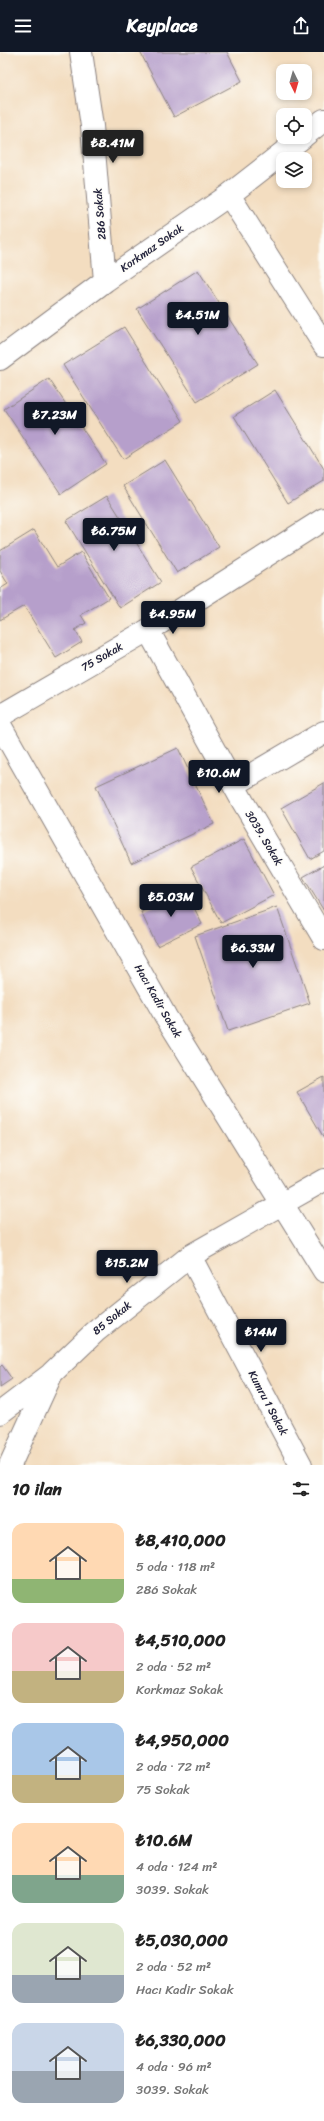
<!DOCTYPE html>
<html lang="tr">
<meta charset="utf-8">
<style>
body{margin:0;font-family:Sriracha,sans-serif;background:#f6f6f6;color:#222;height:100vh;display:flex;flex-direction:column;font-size:15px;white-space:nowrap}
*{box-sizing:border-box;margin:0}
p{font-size:13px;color:#767676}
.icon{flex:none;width:22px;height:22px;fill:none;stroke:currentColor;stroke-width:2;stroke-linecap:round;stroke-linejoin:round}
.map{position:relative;height:1413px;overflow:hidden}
.sheet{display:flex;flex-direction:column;background:#fff;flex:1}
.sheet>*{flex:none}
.needle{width:26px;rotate:175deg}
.fabs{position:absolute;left:276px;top:12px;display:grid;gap:8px}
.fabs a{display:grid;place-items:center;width:36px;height:36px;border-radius:8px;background:#fff;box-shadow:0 2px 6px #0003;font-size:20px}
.price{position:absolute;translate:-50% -34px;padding:0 9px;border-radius:4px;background:#111827;color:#fff;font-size:13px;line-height:26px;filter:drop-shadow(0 1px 2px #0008)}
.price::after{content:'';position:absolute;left:50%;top:24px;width:12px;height:9px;margin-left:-6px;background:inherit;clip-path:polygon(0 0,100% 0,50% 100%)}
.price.active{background:#222;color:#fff}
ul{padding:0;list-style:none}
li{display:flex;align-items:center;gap:12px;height:100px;padding:0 12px}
li span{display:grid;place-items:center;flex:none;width:112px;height:80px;border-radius:12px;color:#555}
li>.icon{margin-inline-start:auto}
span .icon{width:48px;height:48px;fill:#fffc;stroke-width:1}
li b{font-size:17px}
h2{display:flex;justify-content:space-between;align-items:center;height:48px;padding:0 12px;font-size:17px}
header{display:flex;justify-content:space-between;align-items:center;height:52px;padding:0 12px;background:#111827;color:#fff;font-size:18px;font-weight:700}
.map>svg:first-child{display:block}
.building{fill:#b69fcb}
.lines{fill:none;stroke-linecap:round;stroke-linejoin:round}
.street-casing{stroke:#8a807e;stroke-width:24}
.street{stroke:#fff;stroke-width:22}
.labels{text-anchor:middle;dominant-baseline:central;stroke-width:3;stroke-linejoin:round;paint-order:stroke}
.street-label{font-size:11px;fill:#22223b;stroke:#fdfcf7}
</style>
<header><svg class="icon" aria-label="menu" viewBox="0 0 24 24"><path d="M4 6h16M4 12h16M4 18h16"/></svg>Keyplace<svg class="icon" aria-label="share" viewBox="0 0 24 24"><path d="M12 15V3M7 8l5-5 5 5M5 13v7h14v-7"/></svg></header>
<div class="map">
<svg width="324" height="1413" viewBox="0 0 324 1413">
<rect width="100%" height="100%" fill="#fdfcf7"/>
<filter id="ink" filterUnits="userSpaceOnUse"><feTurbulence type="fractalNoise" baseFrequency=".025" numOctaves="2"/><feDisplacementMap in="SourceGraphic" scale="8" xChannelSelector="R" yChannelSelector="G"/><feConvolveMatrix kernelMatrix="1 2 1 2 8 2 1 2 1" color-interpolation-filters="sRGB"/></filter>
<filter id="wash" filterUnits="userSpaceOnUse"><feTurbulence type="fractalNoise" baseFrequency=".012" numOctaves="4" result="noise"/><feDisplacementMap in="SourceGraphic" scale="16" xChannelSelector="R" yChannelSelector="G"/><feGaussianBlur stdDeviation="0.9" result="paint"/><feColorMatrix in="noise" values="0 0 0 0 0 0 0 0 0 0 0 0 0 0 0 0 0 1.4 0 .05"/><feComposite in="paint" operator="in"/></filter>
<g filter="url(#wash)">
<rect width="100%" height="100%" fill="#f3ddc0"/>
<g id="blocks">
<path class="building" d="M140 0H227L242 29 174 65Z
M198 218 258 312 197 350 137 257Z
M124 275 183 369 123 407 63 313Z
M49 327 106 412 61 442 4 357Z
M275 338 324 417V429L288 451 234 364Z
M165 408 219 495 177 521 123 434Z
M107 444 161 530 120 556 66 469Z
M34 478 57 515 81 500 109 546 81 563 86 571 75 578 82 590 56 606 24 554 0 568V537L8 532 0 519V499Z
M178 696 214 772 131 811 96 734Z
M324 731V799L310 807 281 756Z
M244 787 274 843 221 871 191 815Z
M324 813V859L303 825Z
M186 839 202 872 157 894 141 860Z
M277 855 310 951 228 979 195 884Z
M324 1025V1086L297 1040Z
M2 1313 12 1327 0 1335V1315Z"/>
</g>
</g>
<g filter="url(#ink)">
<use href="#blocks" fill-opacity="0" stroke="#8a807e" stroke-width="1"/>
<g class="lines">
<defs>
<path id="street" d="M81 0 92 74 105 229
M305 83 324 68
M229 143 324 293
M0 307 105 229 229 143 303 85
M148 578 243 750 324 887
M0 664 160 571 324 467
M0 673 166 965 324 1219
M234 733 324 680
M190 1204 301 1413
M0 1361 50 1323
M10 1413 52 1321 95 1280 190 1204 324 1128"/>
</defs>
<use href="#street" class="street-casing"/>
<use href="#street" class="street"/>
</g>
</g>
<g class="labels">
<g class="street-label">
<text transform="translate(100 162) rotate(-95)">286 Sokak</text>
<text transform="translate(152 196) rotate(-35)">Korkmaz Sokak</text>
<text transform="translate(102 605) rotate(-30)">75 Sokak</text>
<text transform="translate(264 786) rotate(59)">3039. Sokak</text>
<text transform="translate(158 949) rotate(60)">Hacı Kadir Sokak</text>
<text transform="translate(112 1266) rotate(-39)">85 Sokak</text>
<text transform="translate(268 1351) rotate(62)">Kumru 1 Sokak</text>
</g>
</g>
</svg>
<div class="fabs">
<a><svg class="needle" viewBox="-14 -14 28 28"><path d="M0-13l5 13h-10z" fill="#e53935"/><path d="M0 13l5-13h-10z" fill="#767676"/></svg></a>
<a><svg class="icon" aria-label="locate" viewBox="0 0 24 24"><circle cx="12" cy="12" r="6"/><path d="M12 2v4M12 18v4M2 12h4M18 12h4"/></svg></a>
<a><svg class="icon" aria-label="layers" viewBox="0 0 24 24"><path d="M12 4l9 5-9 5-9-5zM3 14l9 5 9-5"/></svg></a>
</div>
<b class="price active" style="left:113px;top:112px">₺8.41M</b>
<b class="price" style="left:198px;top:284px">₺4.51M</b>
<b class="price" style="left:55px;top:384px">₺7.23M</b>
<b class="price" style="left:114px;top:500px">₺6.75M</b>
<b class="price" style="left:173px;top:583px">₺4.95M</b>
<b class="price" style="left:219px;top:742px">₺10.6M</b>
<b class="price" style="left:171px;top:866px">₺5.03M</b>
<b class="price" style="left:253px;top:917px">₺6.33M</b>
<b class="price" style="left:127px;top:1232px">₺15.2M</b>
<b class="price" style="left:261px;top:1301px">₺14M</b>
</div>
<section class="sheet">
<h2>10 ilan<svg class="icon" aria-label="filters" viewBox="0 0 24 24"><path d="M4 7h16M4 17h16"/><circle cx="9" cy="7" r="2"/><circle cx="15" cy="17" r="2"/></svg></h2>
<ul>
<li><span style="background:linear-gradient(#ffd9b3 70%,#8fb573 0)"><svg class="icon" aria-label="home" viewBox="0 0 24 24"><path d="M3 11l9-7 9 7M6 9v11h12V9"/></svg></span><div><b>₺8,410,000</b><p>5 oda · 118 m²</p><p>286 Sokak</p></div></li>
<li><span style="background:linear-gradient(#f6c9c9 60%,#c2b280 0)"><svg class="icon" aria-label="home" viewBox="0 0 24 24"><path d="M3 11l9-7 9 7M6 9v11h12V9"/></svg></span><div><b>₺4,510,000</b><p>2 oda · 52 m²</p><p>Korkmaz Sokak</p></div></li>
<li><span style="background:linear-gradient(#a9c7e8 65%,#c2b280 0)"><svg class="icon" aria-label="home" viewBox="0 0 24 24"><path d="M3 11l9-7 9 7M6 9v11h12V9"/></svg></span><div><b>₺4,950,000</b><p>2 oda · 72 m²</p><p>75 Sokak</p></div></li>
<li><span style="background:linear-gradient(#ffd9b3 65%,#7fa58c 0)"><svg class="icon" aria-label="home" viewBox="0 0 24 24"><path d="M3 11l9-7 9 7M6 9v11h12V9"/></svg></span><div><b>₺10.6M</b><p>4 oda · 124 m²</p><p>3039. Sokak</p></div></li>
<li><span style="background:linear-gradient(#dfe7d0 65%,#9aa5b1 0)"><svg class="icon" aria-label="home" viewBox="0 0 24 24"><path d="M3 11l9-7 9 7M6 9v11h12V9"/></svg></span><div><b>₺5,030,000</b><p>2 oda · 52 m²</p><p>Hacı Kadir Sokak</p></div></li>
<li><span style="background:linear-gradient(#c9d6e8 60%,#9aa5b1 0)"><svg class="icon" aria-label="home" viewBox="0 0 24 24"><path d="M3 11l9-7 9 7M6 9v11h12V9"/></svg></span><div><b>₺6,330,000</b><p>4 oda · 96 m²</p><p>3039. Sokak</p></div></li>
</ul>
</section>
